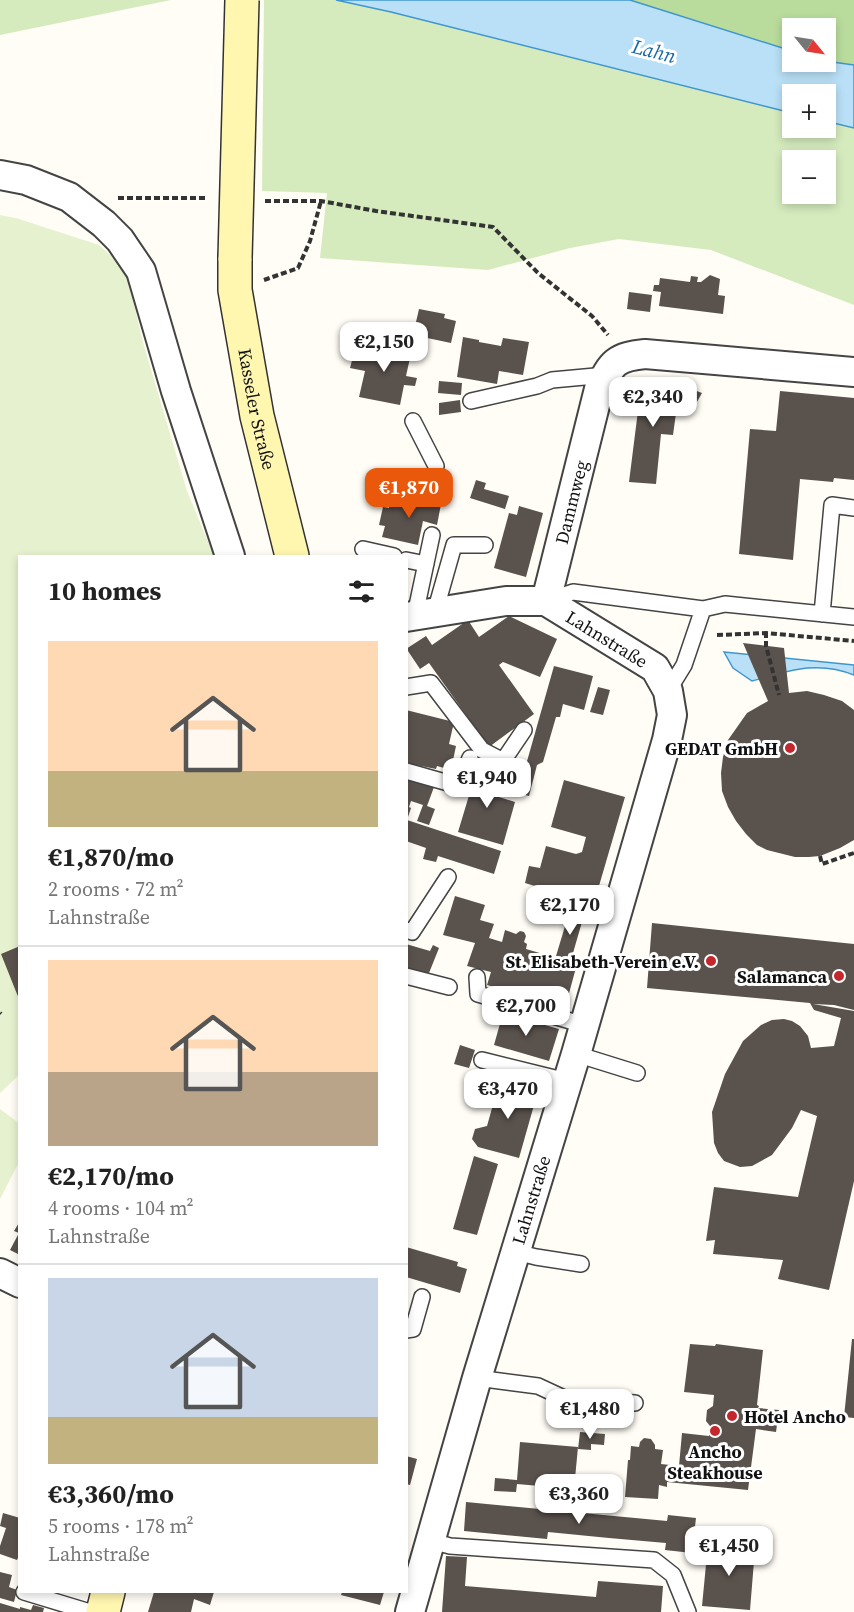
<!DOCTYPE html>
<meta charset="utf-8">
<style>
body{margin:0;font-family:"Source Serif 4",serif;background:#f2f2f2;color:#222;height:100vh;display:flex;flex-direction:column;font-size:22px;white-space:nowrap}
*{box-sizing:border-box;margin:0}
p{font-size:20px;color:#767676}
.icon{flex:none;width:33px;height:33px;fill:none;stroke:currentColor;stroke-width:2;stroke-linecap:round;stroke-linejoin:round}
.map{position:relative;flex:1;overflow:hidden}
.side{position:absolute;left:18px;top:555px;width:390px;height:1038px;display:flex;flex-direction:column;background:#fff;border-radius:0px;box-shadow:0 3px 9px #0003}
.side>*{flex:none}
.needle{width:39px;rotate:120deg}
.controls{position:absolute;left:782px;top:18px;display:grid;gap:12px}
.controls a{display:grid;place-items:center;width:54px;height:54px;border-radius:0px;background:#fff;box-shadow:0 3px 9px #0003;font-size:30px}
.price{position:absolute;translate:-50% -51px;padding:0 14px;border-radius:12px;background:#fff;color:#222;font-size:20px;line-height:39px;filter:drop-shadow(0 2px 3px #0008)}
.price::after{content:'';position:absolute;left:50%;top:36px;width:18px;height:14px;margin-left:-9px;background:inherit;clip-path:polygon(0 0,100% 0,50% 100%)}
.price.on{background:#ea580c;color:#fff}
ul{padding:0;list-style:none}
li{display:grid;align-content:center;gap:12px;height:318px;padding:0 30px}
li+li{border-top:2px solid #e0e0e0}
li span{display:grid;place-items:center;height:186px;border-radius:0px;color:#555}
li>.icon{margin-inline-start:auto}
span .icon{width:108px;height:108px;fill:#fffc;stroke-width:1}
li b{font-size:26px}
h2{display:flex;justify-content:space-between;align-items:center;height:72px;padding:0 30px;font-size:26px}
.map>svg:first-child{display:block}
.green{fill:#d5ebbd;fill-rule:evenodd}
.forest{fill:#b9dc9c}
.pitch{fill:#e6f2cf}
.water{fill:#b9e0f7;stroke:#3f96cf;stroke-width:1.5}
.building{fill:#5a524d}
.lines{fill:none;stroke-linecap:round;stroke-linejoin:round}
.lane-casing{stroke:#444;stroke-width:18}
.street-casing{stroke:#444;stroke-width:32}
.secondary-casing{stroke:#333;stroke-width:36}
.path{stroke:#333;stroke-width:4;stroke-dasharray:6 3;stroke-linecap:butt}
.lane{stroke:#fff;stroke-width:15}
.street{stroke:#fff;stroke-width:28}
.secondary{stroke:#fff6b0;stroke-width:33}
.secondary-bridge-casing{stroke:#333;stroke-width:36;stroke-linecap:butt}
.secondary-bridge{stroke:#fff6b0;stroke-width:33}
.poi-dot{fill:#c4262e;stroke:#fff;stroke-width:2}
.labels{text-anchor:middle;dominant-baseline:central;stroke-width:6;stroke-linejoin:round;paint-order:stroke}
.street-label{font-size:18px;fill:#111;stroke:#fff}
.poi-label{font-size:18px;font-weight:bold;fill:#111;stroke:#fff;text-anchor:end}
.water-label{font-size:20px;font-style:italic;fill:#1768a6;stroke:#fff}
</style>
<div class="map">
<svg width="854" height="1612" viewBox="0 0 854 1612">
<rect width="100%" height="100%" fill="#fffdf5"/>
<path class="green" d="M0 0H171L0 35Z
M264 0H336L391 12 792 113V128H825V121L854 128V305L711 250 619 239 570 248 488 270 320 258 327 193 262 191ZM792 160H825V194H792Z"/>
<path class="forest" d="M630 0H854V65L825 61V28H792V51Z"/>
<path class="pitch" d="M0 215 16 218 99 245 117 261 129 281 142 339 187 491 214 556H20V1074L0 1093Z
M0 1109 20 1124 19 1162 0 1199Z"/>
<path class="water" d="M336 0H630L792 51V62L825 61 854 65V128L825 121V94H792V113L391 12Z
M724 652 854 665V675C817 660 788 671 752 681L733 668Z"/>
<path class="building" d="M710 275 720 279 718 295 725 296 723 314 659 306 661 292 653 291 654 285H659L660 278 690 282 691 276 698 277 697 282H701Z
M629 292 652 295 650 312 627 309Z
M419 309 445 314 444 318 456 321 451 343 413 335Z
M463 337 479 340V342L501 346 503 338 529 342 523 375 499 371 497 384 457 377Z
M381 342 412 349 406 376 417 378 415 386 404 385 400 405 359 397 365 371 350 368 355 349 378 354Z
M642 379 680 384 673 435 661 434 656 484 629 482Z
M439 381 462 383 461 395 438 393Z
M694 390 702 393 694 407 686 404Z
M780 391 854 398V480L834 478 833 482 800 479 793 560 739 554 750 429 776 431Z
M460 400 461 412 439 415V403Z
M476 480 486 483 484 489 509 496 505 509 470 498Z
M429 495 442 499 437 525 423 521 418 545 382 537 385 526 379 525 383 507 389 508 392 497 426 505Z
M519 506 543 513 526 577 494 568 509 513 517 515Z
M509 616 557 639 540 677 503 662 499 665 534 714 489 747 429 663 420 669 408 651 406 652V649L426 636 432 645 468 620 479 637Z
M743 643 784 648 789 693 807 691 824 695 842 701 854 710V840L840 848 820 856 809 857H795L767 850 757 845 746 834 736 821 728 807 722 791 721 773 723 757 728 740 747 713 768 701Z
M554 666 593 676 584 710 563 704 560 717H556L543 762 537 765 529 796 518 793Z
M598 687 610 690 603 715 590 712Z
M406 710 454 722 449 744 456 746 451 770 437 766 436 769 406 763Z
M477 769 504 776 499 797 515 802 503 845 458 832Z
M406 779 434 787 427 806 435 809 429 825 417 821 423 805 411 801 409 807 411 808 407 820 501 851 494 874 438 856 436 862 423 859 426 848 406 841Z
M564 780 625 797 594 903 565 895 562 903 548 899 551 891 525 883 529 866 540 868 546 846 576 854 582 852 586 837 551 827Z
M455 896 485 905 480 920 494 924 489 938 502 942 505 930 516 934 520 931 524 932 526 936 524 942 527 944 526 949 577 964 565 1008 487 985 491 972 467 966 475 943 443 935Z
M569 913 584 915 571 960 556 956Z
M652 923 854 944V1010L834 1005 813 1004 854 1011V1181L829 1290 778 1279 783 1260 713 1254 715 1240 706 1241 714 1187 798 1197 817 1116 801 1110 792 1128 772 1155 752 1166 740 1167 724 1161 718 1153 714 1143 712 1112 725 1074 743 1041 761 1025 772 1020 784 1019 792 1021 800 1026 808 1036 811 1048 834 1046 841 1018 814 1010 810 1003 647 988Z
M406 944 430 951 433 945 439 948 429 973 406 968Z
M20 946V999H19L1 954Z
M503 1013 559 1029 549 1061 494 1045Z
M460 1045 475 1050 469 1068 454 1064Z
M500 1080 538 1091 519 1158 478 1147 472 1139 475 1129 487 1126Z
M474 1156 498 1164 477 1235 453 1229Z
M20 1221V1255L10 1250 19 1233 14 1231Z
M406 1247 458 1262 457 1266 467 1269 460 1293 406 1277Z
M852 1339H854V1418L844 1417Z
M690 1344 715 1346 716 1344 763 1350 757 1405 759 1406 758 1408 779 1410 776 1432 756 1429 748 1490 667 1482V1487L659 1485 658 1499 625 1497 628 1460H630L631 1446 639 1447 640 1442 644 1438 651 1439 655 1445V1449L663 1450 661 1464 679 1466 682 1433 709 1436 710 1426 706 1421 707 1410 713 1406 714 1395 684 1392Z
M580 1432 605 1434 604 1445 591 1444V1450L578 1449Z
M520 1442 578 1447 574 1489 517 1484 516 1492 494 1491 495 1478 517 1480Z
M406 1456 417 1459 410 1485 406 1484Z
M466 1502 667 1521 668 1515 696 1518 692 1553 665 1550 666 1543 609 1538 548 1532 547 1539 464 1531Z
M3 1513 20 1518V1553L17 1560 0 1554V1546L6 1528 0 1526Z
M708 1544 755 1549 750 1610 702 1606Z
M446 1556 467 1557 465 1586 596 1597 598 1581 663 1586 661 1612H442Z
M0 1572 12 1575 9 1587 17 1590 14 1602 0 1598Z
M154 1592H214L210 1605 194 1599 191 1612H148Z
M342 1592H384L380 1605 341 1595Z
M0 1603 20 1609V1607L31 1610 33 1605 44 1608 43 1612H0Z"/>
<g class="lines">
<defs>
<path id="lane" d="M471 401 537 386 552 380 606 375
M413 421 436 466
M363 549 394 556
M406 560 426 564
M546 601 573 592 703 609 725 604 854 617
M435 612 454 545H485
M822 614 832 505 854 508
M415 615 432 535
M406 687 431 683 482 750 503 761 524 730
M668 691 684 665 703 609
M406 771 459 786 470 758
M406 930 412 932 448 877
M406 976 449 987
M477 977 478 994 584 1025
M576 1054 637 1073
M482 1060 567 1081
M516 1252 536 1257 581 1264
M406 1330 413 1329 422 1297
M477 1378 538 1386 566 1399 635 1403
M431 1541 450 1546 654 1560 673 1575 688 1612
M24 1592 90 1612"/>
<g id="street">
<path d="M0 175 26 180 69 197 104 224 120 240 141 271 176 391 230 556"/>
<path id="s1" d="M546 601 599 389C612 362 616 357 645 354L854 372"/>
<path id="s2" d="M406 617 506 601H546L655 668 668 691 672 715 667 740 576 1054 477 1378 410 1612"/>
<path d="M0 1273 20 1283"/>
</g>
<g id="secondary">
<path id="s3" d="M235 258V290L257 416 292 556"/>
<path d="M103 1612 108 1592"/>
</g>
</defs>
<use href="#lane" class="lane-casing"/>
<use href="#street" class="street-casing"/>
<use href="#secondary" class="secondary-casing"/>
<path class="path" d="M118 198H206
M265 201H321L376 211 493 227 538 273 592 316 608 335
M264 280 298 268 310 241 321 201
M766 632V646L779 695
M717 635 766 633 854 641
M820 856 822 864 854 853
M0 1013 1 1014"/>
<use href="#lane" class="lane"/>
<use href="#street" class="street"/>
<use href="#secondary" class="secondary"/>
<defs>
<path id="secondary-bridge" d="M235 258 242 0"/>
</defs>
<use href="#secondary-bridge" class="secondary-bridge-casing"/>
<use href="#secondary-bridge" class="secondary-bridge"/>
</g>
<g class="poi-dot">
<circle cx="790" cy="748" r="6"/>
<circle cx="711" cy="961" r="6"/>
<circle cx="839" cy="976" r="6"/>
<circle cx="732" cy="1416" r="6"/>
<circle cx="715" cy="1431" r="6"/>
</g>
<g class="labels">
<g class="street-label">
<text stroke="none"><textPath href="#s3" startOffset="153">Kasseler Straße</textPath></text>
<text stroke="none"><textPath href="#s1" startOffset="102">Dammweg</textPath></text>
<text stroke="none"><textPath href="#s2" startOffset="213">Lahnstraße</textPath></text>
<text transform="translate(531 1200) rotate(-73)">Lahnstraße</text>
</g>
<g class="poi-label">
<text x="778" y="748">GEDAT GmbH</text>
<text x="699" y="961">St. Elisabeth-Verein e.V.</text>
<text x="827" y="976">Salamanca</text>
<text x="744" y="1416" text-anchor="start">Hotel Ancho</text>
<text x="715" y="1451" text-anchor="middle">Ancho<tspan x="715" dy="21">Steakhouse</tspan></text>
</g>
<g class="water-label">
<text transform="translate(654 51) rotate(14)">Lahn</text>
</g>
</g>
</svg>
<div class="controls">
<a><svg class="needle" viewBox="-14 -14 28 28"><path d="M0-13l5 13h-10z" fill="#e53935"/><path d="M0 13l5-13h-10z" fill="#767676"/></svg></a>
<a>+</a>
<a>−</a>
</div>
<b class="price" style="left:384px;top:373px">€2,150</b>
<b class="price" style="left:653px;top:428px">€2,340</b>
<b class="price on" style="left:409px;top:519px">€1,870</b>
<b class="price" style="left:487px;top:809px">€1,940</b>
<b class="price" style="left:570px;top:936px">€2,170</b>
<b class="price" style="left:526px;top:1037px">€2,700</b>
<b class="price" style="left:508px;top:1120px">€3,470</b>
<b class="price" style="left:590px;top:1440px">€1,480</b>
<b class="price" style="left:579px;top:1525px">€3,360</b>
<b class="price" style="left:729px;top:1577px">€1,450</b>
<section class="side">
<h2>10 homes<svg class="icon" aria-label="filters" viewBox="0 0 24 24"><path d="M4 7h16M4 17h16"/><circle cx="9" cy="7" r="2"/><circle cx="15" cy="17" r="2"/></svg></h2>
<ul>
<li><span style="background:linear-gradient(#ffd9b3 70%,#c2b280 0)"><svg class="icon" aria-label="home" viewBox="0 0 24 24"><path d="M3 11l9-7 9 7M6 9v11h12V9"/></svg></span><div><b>€1,870/mo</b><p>2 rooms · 72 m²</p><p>Lahnstraße</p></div></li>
<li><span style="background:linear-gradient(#ffd9b3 60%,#b9a48a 0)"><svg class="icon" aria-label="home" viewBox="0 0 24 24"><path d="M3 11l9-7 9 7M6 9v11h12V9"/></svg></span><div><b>€2,170/mo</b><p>4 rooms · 104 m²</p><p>Lahnstraße</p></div></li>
<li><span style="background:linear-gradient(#c9d6e8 75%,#c2b280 0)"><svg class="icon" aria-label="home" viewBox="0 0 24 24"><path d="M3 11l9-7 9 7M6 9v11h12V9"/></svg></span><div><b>€3,360/mo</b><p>5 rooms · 178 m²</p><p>Lahnstraße</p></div></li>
</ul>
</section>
</div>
